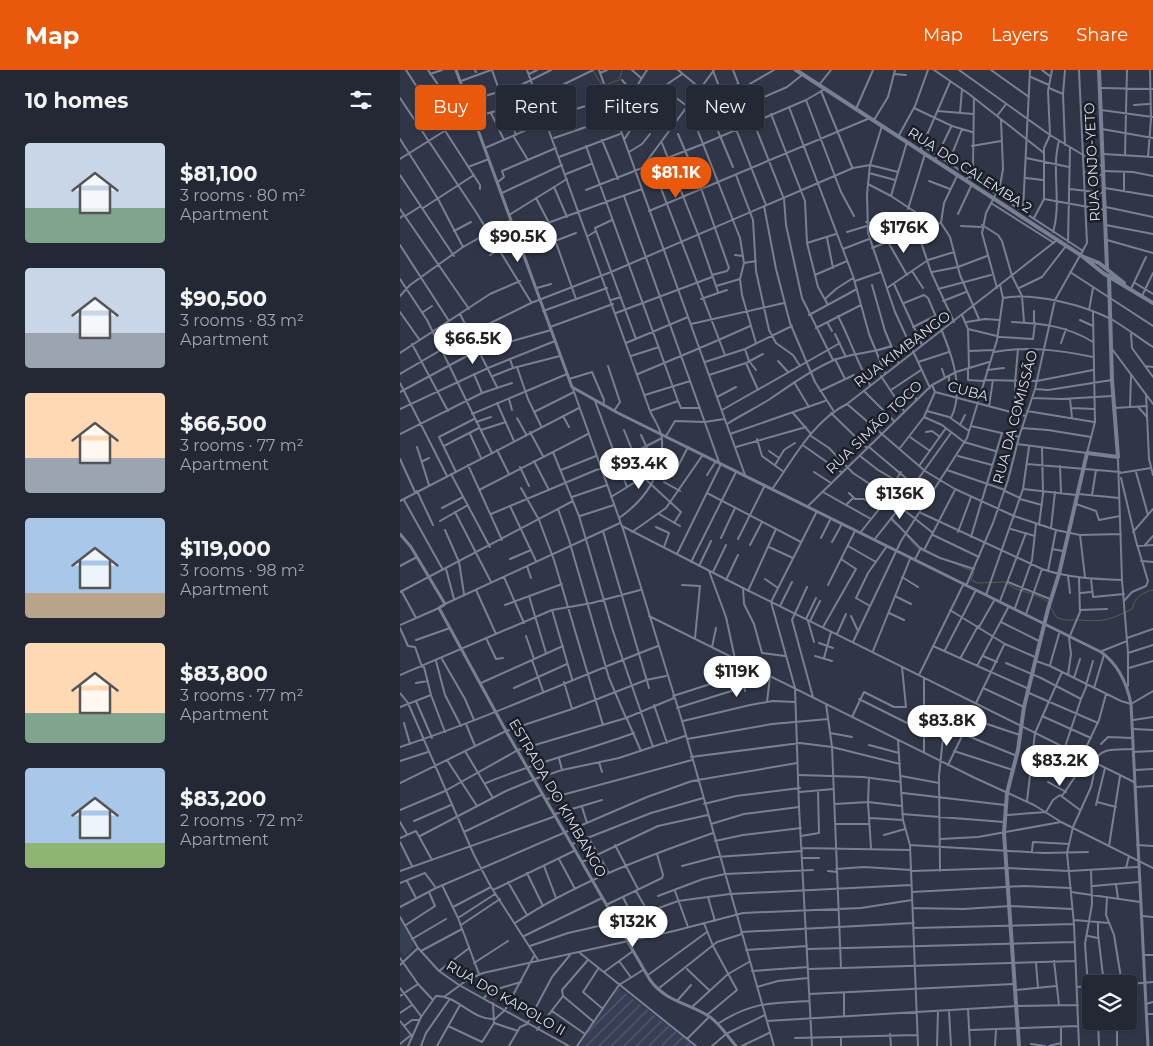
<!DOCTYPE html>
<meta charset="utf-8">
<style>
body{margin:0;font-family:Montserrat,sans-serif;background:#303441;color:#f1f3f6;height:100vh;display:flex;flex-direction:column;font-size:19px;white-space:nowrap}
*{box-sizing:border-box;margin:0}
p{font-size:16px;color:#a3a6ad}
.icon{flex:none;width:28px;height:28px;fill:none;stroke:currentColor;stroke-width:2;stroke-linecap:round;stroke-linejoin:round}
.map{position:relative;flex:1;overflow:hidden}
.side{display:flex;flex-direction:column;background:#242835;width:400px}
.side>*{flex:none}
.hud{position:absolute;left:15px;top:15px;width:475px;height:45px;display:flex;gap:10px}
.controls{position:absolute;left:682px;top:905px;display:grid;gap:10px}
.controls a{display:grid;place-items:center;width:55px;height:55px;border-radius:5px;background:#242835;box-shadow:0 1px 4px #0004,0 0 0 1px #414450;font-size:25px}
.price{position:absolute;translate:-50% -42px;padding:0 11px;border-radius:18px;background:#fff;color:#222;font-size:16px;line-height:32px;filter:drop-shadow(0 1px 2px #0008)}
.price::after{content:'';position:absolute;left:50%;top:30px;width:15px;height:11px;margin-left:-8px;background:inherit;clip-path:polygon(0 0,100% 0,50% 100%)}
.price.active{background:#ea580c;color:#fff}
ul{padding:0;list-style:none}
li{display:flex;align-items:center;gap:15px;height:125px;padding:0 25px}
li span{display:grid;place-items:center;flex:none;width:140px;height:100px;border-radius:5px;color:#555}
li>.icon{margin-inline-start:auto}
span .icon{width:60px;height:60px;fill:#fffc;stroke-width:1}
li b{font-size:21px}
h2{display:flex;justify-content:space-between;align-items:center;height:60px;padding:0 25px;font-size:21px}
.chip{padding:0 18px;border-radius:5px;background:#242835;box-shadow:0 1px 4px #0004,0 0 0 1px #414450;font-size:18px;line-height:45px}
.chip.active{background:#ea580c;color:#fff}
header{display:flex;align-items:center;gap:30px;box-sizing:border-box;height:70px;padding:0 25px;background:#ea580c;color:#fff}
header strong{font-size:24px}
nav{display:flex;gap:28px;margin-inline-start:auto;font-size:18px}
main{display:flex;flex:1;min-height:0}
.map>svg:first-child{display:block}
.built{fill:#373f57}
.industrial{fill:url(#industrial-furrows)}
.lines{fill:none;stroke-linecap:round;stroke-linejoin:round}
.stream{stroke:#5c5a49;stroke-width:1}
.minor{stroke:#798094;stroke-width:2}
.tertiary{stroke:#798094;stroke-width:3}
.secondary{stroke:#798094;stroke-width:4}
.labels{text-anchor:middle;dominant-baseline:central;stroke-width:5;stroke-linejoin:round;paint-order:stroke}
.street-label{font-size:14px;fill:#dbdfeb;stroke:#1b1e26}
</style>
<header>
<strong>Map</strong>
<nav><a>Map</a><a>Layers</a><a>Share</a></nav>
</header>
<main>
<section class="side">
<h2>10 homes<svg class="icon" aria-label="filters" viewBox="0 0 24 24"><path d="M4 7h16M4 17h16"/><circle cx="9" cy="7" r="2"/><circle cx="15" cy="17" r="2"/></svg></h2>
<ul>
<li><span style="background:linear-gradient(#c9d6e8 65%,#7fa58c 0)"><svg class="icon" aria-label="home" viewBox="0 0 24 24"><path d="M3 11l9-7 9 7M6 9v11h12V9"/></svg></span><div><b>$81,100</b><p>3 rooms · 80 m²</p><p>Apartment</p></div></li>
<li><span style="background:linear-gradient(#c9d6e8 65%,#9aa5b1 0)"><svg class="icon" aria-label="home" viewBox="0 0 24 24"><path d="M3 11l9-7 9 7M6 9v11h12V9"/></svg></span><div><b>$90,500</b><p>3 rooms · 83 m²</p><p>Apartment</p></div></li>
<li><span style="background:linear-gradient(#ffd9b3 65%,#9aa5b1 0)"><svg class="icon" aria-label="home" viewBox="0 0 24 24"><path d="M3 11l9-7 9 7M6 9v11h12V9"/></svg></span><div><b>$66,500</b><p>3 rooms · 77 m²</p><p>Apartment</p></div></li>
<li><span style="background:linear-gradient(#a9c7e8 75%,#b9a48a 0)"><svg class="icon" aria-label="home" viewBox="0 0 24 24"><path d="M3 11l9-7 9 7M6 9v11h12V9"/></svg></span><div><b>$119,000</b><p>3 rooms · 98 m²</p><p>Apartment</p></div></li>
<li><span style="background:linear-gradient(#ffd9b3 70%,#7fa58c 0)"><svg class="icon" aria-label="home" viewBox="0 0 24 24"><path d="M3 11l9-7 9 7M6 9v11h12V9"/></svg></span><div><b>$83,800</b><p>3 rooms · 77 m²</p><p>Apartment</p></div></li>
<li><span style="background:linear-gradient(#a9c7e8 75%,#8fb573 0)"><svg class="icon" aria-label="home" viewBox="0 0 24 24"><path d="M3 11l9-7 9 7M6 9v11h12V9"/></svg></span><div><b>$83,200</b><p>2 rooms · 72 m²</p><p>Apartment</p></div></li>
</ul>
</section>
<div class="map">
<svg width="753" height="976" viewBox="0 0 753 976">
<defs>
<pattern id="industrial-furrows" width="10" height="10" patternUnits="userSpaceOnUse" patternTransform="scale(1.25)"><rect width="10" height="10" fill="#373f57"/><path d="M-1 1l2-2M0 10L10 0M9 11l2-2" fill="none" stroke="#535a6f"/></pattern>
</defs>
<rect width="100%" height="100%" fill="#303647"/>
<path class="built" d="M0 850 14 874 13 878 4 887 0 880Z"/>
<path class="industrial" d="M219 918 295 976H178Z"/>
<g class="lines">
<path class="stream" d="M193 1 202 15
M205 15 219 10 222 0
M202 17 206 28
M207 30 209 36
M491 450 496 455
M506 465 518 479 548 491
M554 493 574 502 571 510 578 513 605 512 614 518 640 527 648 532 656 547C664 551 671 550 680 550 704 552 710 550 732 539 735 527 741 523 753 520"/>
<path class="minor" d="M6 0 80 115V119
M28 0 62 50
M75 0 76 2
M92 0 98 17
M127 0 250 341C254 350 262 360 262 370 264 403 245 430 219 448
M199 0 345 405
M232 0 241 8
M278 0 300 18 333 97
M333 0 384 129 386 155 402 228 433 290
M534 0 569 24 644 83
M559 0 650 65 703 97
M591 0 629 27
M642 0 651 7
M665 0 663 24 665 75
M313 1 366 135
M200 3 207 0
M30 4 42 0
M129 4 137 0
M494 4 506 5
M631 7 649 15
M222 10 232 21
M61 11 91 0
M166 13 172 25
M419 15 431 0
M81 18 84 27
M649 18 663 24
M700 18 753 19
M341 19 374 0
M235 20 262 41 273 55
M322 20 338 14
M421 21 452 97
M225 22 230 27
M100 23 116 65
M155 27 163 44
M275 27 287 36 292 46 340 168 344 193 340 209 342 225 356 273
M0 28 76 142 131 232
M406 30 441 122 454 146
M68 31 119 16 151 0
M122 34 133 57
M348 34 387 17 402 5
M734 35 749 34
M389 37 453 206 469 264 485 303
M514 38 552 56 572 62
M456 39 473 0
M701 40 753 47
M538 41 573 44
M91 43 104 70
M560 43 562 19
M371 44 405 131 407 173 418 217 428 235
M597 46 606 34
M146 48 199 32
M474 50 488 27 495 0
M482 56 470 95 467 124 468 163 495 242 530 318
M702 59 753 68
M278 64 301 118 329 198 327 201 312 205
M114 67 128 90
M498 67 515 36 528 0
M154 68 218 46 247 0
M0 69 38 129 63 177
M202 70 218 109
M224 70 253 24 282 4
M507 72 491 126 532 153
M262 73 298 164 318 222
M186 76 278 331 281 338H300
M523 76 683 181
M572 76 601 71
M85 78 147 51
M520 81 550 12
M229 82 242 74 250 64
M703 84 753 87
M725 85 727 0
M159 87 220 64
M748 87 751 49 750 0
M626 88 669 97
M0 89 62 50 138 30 150 21 193 0
M535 90 551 57
M548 94 562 59
M252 95 325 285
M68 97 89 89
M247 97V91L314 0
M704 101 733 102 753 106
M684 102 702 105
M469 103 495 110
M166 104 191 94
M0 105 54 186
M336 105 353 150 356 201 369 260 376 273 393 285 400 296
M626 108 643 110
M529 111 550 119
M566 111 573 96 574 28
M98 112 104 107 102 101 156 78
M468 114 491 126
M154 117 167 147
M705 118 753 126
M670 119 703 123
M186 120 303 74 406 30 425 19
M724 120V102
M102 123 162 95
M224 126 319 392
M136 128 149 153 176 229
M644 129 705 140
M591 133 654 173
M364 136 376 199 390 253 415 312 433 340
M706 137 753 147
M23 138 74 105
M0 139 69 239
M508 139 525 84
M623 140 630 0
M249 141 470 48
M558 144 572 114
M109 145 167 109
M5 146 21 136
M0 148 4 145
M634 148 644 129V78L650 65 648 21 652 0
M212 150 195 158 236 269
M466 152 480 155 490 153
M541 153 544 133 557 106
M582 155 598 165 602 171 612 206 622 226 624 252
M706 155 753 164
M561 156 581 157
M517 160 531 202 554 252
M54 161 71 152
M447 162 467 156
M653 162C662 132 651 100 659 71
M117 164 242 119
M188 166 196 161
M427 168 433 198
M707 170 753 183
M155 171 176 163
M488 172 507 205
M668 172 670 78
M407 173 436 164
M0 175 49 251
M472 178 532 154 541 153 550 167 560 205 579 249
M443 179 469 169
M123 183 156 173
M90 185 99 180
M335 185 343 186
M344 193 356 191
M512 201 523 218
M532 202 558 197 587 186
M670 202 753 256
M415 205 447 191
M0 209 27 250 92 383
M455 211 481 202
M735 213 753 224
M494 214 522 275
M472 215 485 261 498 292
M316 216 340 209
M137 218 151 214
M487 218 528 190 554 182
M597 218 582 163 586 143 600 116 603 99 601 50
M619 218 642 207 666 176
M538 219 591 205
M731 219 746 187
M0 226 10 215 63 177 111 150
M742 226 753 203
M603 228C634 222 683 235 711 249 725 257 739 268 753 277
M301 229 327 220
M425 229 436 219 453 208
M211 230 221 227
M543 231 566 222
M504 233 524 225 528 228C542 262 569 312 551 348
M689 240 693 218
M143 241 207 218
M0 242 19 269
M23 242 32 236
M216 243 312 207
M60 244 97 317
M409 245 457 219
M562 245 568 259 569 298
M438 246C450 269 457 292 470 315
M680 250 693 256
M427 252 432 261
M567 252 585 249 600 250
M612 252C641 253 667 256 693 272
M634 253V241
M291 254 384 233
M102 256 106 269 109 272 151 260
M150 257 213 234
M513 257 535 246
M416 258 461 235
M568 259 601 267 633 269 635 253
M435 264 445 285
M731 264 732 278 753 307
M76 273 99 264
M226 273 288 247
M661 273 666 259
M12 274 48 341
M345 279 349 291 356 300
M712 279 753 334
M79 281 88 277
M569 281 594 280
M594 282C628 276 659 280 693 287
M0 283 90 224 120 211
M231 286 259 277
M110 289 113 298
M435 289 445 309
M378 291 388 302
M305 292 345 279 392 256
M518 292 549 282
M346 293 358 320
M208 296 220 332 214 341
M745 296 753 297
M117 297 128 329 141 356
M542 299 545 308
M568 299V310L583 311
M587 300 604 298
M0 304 70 263 131 233 211 202 453 98 470 95 498 102
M74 304 82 323
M238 304C276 288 313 273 350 256
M309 305 346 293 363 284
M93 306 113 298 160 286
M481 306 504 341
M549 306V314
M169 309 192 302 204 330 203 335
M584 310 637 311 693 300
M394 312 409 337
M0 313 47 406
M173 319 224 462 282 651 374 976
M635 319 648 320 712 310
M491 320 521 300
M420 321 454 305
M464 321 494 351
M0 322 78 280
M535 322 626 346
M511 323 517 330
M746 324 749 389 753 405
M245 325 290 311
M317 327 336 317
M632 328 661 329 712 326
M109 329 112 340
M670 329 672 348
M195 331 227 417
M97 333 114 371
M447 334 525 401 555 419 614 446 656 460 680 465 721 464
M589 336 593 310
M730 337 731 305
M671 338 694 339
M714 338 747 336
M739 338 747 347
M0 339 88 298 155 271
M322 340 440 273
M250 341 278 331
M527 341 549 347 569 361
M627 341 694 352
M134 342 174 322
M393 343 411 364
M431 343 467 378
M72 344 167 304
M616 344 615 313 618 279
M163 346 169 357
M524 347 542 355 564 372 595 381
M117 348 126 364
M76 352 91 347
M327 354C341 345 356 338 370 329 391 315 409 301 432 291 451 282 472 284 491 276
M560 355 565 345
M571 356 619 367
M622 358 648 360 691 367
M81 360 106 352
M224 360 243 407 281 442 274 453
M130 362 143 386
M526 362 532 361 540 367
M0 364 82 323 112 313
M70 364 81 388
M330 364 425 331
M241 365 256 397
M266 366 275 351 305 352 324 349
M411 366 429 378 453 403 479 420 533 463
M510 367 530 381
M357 369 362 386 384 402
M617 374 687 383 695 352 693 243
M44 376 79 358
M404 376 441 402
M17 377 29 415
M336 377 406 357
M469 377 514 415
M500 378 524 347 535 322 532 315
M97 380 109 404
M369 381 379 388
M153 382 179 446 213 561 253 677
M460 386 478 400 528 429
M558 386 592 395
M0 389 15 422
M718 389 722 510 728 583V616
M23 391 29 388
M134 391 149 420
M627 394 720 402
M68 395 102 470
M375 395 384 380 395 373
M519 396 546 358
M660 396 661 422
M120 397 129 416
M161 400 196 386
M547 400 605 420
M56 402 39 367 74 349
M414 402 431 413
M736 402 748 445
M720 403 751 398
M51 404 90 477
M307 405 316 391
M273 406 288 377
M721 408 736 471 748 511 746 516 732 522 724 531
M496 410 501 402
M264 412 280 421
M121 418 139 450 154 490 203 655
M373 418C393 389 414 350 447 334L657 170
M511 419 551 363
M623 419 676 425
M79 420 188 364
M17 421 33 455
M605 421 620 428
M423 422 471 449
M307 423 401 472
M449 423 455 429H464L471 433
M679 424 719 428
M692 425 696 400
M172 427 207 415
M211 427 258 398
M620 429 642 435
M4 430 43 500
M0 431 179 338
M676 434 696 441 699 450 720 446
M446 435 453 428
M110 436 136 491
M408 436 532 315 556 302 589 292
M42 438 63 427
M158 439 169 470 209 608 226 648
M55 442 91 512
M521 443 642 499C668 508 695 509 722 510
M91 444 196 400 204 398 262 368
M259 444 280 456
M180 446 214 435
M491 448 520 478 540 488 574 499
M40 451 68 435
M639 455 643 424 642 378
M222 456 343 518 734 712
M256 457 269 463 264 477
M651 458 655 422
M611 459 635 466
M45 460 59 492 64 524
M203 461 249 618
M232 462 266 438 302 386
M558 462 571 427
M733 462 753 439
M460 463 488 428
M533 465 579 487
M680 465 685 507
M571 467 602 363
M321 468 335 438
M421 468 431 448
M338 469 365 415
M474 470 513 421
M432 472 442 454
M350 475 362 452
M745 475 753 466
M448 476 476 492
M737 476 753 475
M369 477 393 488
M652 479 663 481
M524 480 555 420
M277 484 321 394
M110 489 131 480
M515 489 521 478
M741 491 753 492
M291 492 336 402
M0 496 17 487
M127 496 131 508
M299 496 311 471
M46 499 54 529
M309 501 326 547 335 589
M648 501 656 460
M313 502 326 475
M668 506 670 523
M104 507 124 553
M502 507 518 517
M365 509 378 518
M691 509 693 527 724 524
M326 510 338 485
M608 512 650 529
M282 515 300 516 295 568
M428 515 455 461
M566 516 593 453 608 410 619 367 635 319 655 230 687 173 679 0
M407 517 392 550 413 627
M343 518 344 534 354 554 362 583 385 586
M76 520 96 564
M348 521 376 459
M0 522 173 431
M2 522 16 548
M681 523 691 522
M586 525 623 419 629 377
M129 526 146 583
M495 526 511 534
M600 531 626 463
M45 534 220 453
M105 535 162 514
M380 536 392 512
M470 536 456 528 468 503 487 476
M615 538 632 490 636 454
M152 540 172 609
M550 540 605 574 635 587
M680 540 707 539
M489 543 504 550
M626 544 642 499
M249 546 575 708 634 735 661 752 753 798
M451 546 458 561
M406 549 416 528
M408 551 414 572
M410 551 420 531
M601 552 639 571
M0 555 39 538
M423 557 456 499 441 489
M579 557 595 529
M0 558 8 576 15 577 22 597
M437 564 446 544
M126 566 134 589
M86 568 96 589 103 588
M727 568 753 559
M16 570 50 558
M453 572 501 471 567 368 597 270 603 228 600 215
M419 573 433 578
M533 576 629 619
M312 577 316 558
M545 580 576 520
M473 581 510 489
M702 581 727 571
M728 583 753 575
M415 586 432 591
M583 586 597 592
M561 587 578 556
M424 588 431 562
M42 589 65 629 74 650
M132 590 143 621
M36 591 45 625 61 656
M636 591 650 596 721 631 731 634 753 621
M606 593 641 608 681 629
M650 595 659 564
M577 596 609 536
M24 597 31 625 45 662
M729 598 753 591
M343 603 345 621
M0 605 152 540 192 533 240 520
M519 605 563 515
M668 605 671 584 669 568 680 542 679 508
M674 608 680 589
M164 612 172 639
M16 613 28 611
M81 613 163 576
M686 615 693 591
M114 618 167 594
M583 618 624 637
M694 618 704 585
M0 623 8 633 74 785 91 817 138 890
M629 623 698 653
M273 626 354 600
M459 629 507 653 524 658
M16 631 32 668
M367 632 370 607
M576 633 604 575
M426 634 432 677 441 898
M254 635 267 673
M0 637 31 625
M277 638 344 617
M517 642 525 645
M642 646 691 668
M452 647 464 622 494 637H506L502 597
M227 649 241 681
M733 650 753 647
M283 651 350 635 373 631 395 632
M4 653 10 674
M584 653 620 665
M66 654 75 676
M733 659 753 660
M430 663 452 667
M287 669 372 654 428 649
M498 670 503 750 510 775 518 976
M701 674 708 667 733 668
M469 675 499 683
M0 677C88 648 172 609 258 576
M65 681 93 728
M554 681 613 700
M524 682V608
M733 682 753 681
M682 686 699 650 706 624
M291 687 400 673 432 677 500 694
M159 688 162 700
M47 690 77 736
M0 691 28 682
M199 692 202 702
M694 693C700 676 717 680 733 679
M633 694 657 701 681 629 687 615
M548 695 563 664 617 686
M735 700 753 699
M399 705 463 707 501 712
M501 706 539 713
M469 708 468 732 471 778
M648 712 666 722
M0 713 106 661 172 639 246 610 266 606
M86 713C133 693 185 681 234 663
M735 717 753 716
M400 722 433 719
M503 723 605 735
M662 726 687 689
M147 729 292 690
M627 731 635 663 662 602
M697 732 716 737
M304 734 336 726 400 718
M435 734 468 732 502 736
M696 735 705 698
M182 737 187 753
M0 740 45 721 118 680 226 648 274 628
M155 744 202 730
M502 744 604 752
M607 745 646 742 653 730 660 725 680 740
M470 748 503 750
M14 751 51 735
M0 752 7 764
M311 754 344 744 399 737
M436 754H468
M64 762 143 724
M484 765 505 759
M20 766 106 721 135 709 162 700 219 688 285 666
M401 766 419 763 418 721
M188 767 209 803
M0 768 16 761 32 790
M540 769 578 767 661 752
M315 771 343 765 401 758
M0 772 12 796
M172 774 251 743 303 728
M215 775 238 819
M510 775 644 783 688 782
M737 775 753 776
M709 776 720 706
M402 778 510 780
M632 781 633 772 669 774
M402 788H419
M159 789 175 819
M182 792 258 756 308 745
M144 796 156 828
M282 796 316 787 402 781
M726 798 729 786
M436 799 464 797 511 800
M0 801 156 746
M428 801 437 802
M512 801 607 798 669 801 738 797
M540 801 539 706 544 658
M127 803 143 836
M7 811 16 828
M108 812 127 845
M0 813 25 803 36 818
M42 815 58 848 79 904
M716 815 718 828
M693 816 739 812
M93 820 174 781
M236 821 248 842 255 864
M275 821 288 857
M512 822 624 816 671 818
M671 822 740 832
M258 826 303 809 325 804 413 800
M223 827 242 867
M308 827 315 851
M707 827 706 845 714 865 722 914
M206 835 262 808 263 805 257 784
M0 837 36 818 247 727 292 711 397 693
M53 837 91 817
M513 838 563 839 610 836 672 839
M743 846 753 847
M0 847 18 878 39 901 59 915 169 976
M58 848 95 824
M674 850 709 853
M698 852V864L704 914
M115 853C175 813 245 787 313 763
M304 853 313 876 337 920 307 945
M6 855 35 836 29 822
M61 855 100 829
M219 858 248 842 278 831 330 824 511 815
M514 858 674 854
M341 862 514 853
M124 866 202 828
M688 866 698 868
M12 869 46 849
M130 876 168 863 216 852
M408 879 674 872
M346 880 407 876
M21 881 62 859
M180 883 296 976
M743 885H753
M0 888 18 914 32 929
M219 891 230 906
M654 891 659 935
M74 893 108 871
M636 893 638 918
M0 895 18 878
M198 899 183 922 203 939
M287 899 309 920
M408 899 675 891
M39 901 68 879
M352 901 408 897
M204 902 233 881
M248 905 307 862
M729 914 753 912
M688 916 685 874 692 834 691 800
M357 917 378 911 408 908
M677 917 691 916
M0 918 21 946
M258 919 317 872 342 864
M616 920 656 916
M409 924 614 914
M0 926 18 914
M163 926 194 952
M44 927 67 910 83 903 274 861 343 843 461 838 512 830
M84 928 90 921 121 912
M277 931 291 915
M746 934 753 932
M292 937 328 904 349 892
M568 939 570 976
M152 941 185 964
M549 941 551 976
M0 943 12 935
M746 944H753
M444 946V923
M0 951 12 966
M367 951 617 936 678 935
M698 951 699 976
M94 953 118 961
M319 953C352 932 371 933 409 931
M4 956 12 950H19
M48 956 82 972 94 953 93 933
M661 958V976
M137 960 163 926 162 920 187 891
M569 960 678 956
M490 964 491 976
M441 967V976
M395 968 518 965
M287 969 308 948
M0 974 11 965
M631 974 645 976
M8 976 21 947 36 926C57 925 73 951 95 949L105 940 134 886
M21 976 26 963 49 930
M37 976 60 935
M109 976 120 957 127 954 152 907 170 885
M177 976 219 915 243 900
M312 976 326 964 365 945
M342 976 369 963
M412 976 399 737 395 618 371 532 417 441
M537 976 538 941
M595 976 596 960
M649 976 661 973
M679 976 674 854 667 783 673 757 691 717 696 694
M717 976V951"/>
<path class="tertiary" d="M56 0 172 317 218 343 701 582C718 594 727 614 731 634L748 976
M0 464 11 477 45 534 39 538 106 661 250 910C266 932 289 933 310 947 320 954 328 967 336 976"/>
<path class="secondary" d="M396 0 682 186 703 203 753 233
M699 0 707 198
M684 187 699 193 724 213
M619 976 604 763 607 723 618 680 624 637 648 539 659 504 687 383 718 387 712 310 709 206"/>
</g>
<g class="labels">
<g class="street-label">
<text transform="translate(692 92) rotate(-93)">RUA ONJO-YETO</text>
<text transform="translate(570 100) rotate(33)">RUA DO CALEMBA 2</text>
<text transform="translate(502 279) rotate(-37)">RUA KIMBANGO</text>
<text transform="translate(568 321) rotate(15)">CUBA</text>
<text transform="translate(615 347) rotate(-75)">RUA DA COMISSÃO</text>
<text transform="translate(474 357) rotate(-44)">RUA SIMÃO TOCO</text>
<text transform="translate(158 728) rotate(60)">ESTRADA DO KIMBANGO</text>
<text transform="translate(106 928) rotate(30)">RUA DO KAPOLO II</text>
</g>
</g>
</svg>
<div class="controls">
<a><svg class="icon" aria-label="layers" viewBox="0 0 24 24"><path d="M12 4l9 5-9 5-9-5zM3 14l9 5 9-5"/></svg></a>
</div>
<b class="price active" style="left:276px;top:129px">$81.1K</b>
<b class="price" style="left:504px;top:184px">$176K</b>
<b class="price" style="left:118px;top:193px">$90.5K</b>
<b class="price" style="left:73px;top:295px">$66.5K</b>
<b class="price" style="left:239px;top:420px">$93.4K</b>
<b class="price" style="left:500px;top:450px">$136K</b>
<b class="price" style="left:337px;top:628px">$119K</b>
<b class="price" style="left:547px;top:677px">$83.8K</b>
<b class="price" style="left:660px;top:717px">$83.2K</b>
<b class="price" style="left:233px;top:878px">$132K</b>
<div class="hud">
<a class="chip active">Buy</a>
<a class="chip">Rent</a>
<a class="chip">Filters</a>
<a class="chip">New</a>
</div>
</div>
</main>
